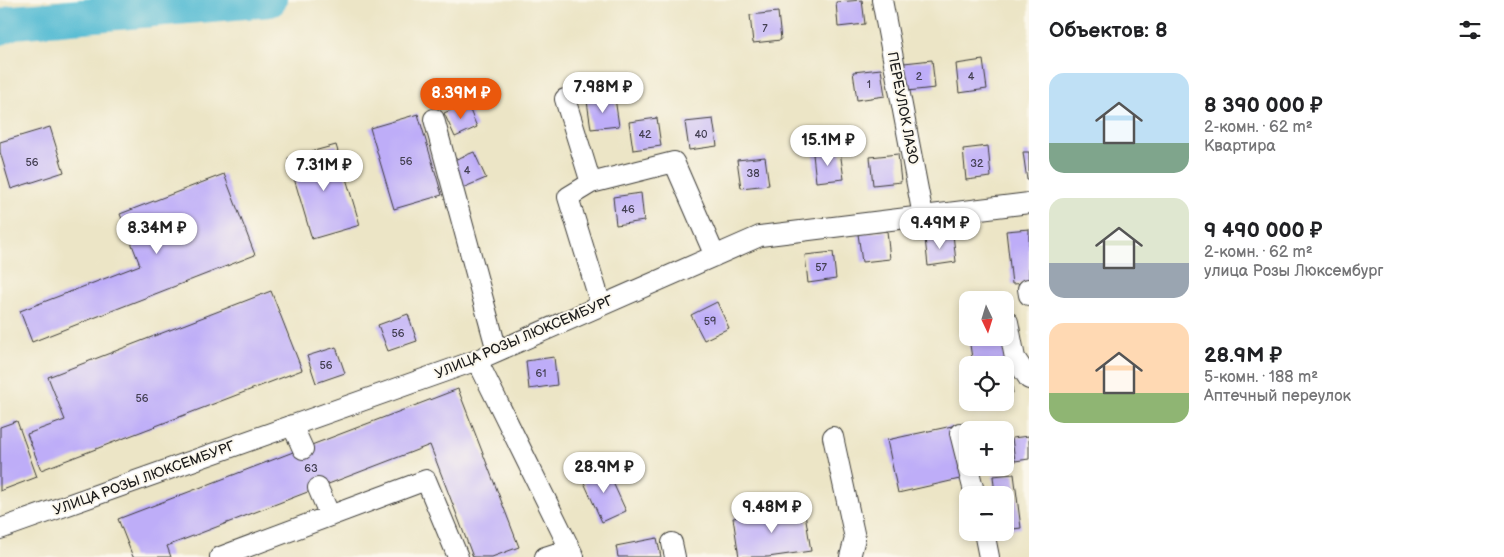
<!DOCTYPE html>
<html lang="ru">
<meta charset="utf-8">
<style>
body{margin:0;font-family:"Balsamiq Sans",sans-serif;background:#f2f2f2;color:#202124;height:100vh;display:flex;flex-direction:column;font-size:19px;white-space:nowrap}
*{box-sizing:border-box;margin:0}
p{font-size:16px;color:#757577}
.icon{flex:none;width:28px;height:28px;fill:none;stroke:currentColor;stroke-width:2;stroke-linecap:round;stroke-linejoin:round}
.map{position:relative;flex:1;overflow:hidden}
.side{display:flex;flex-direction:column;background:#fff;width:475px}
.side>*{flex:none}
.needle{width:32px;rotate:176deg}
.controls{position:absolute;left:959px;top:291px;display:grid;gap:10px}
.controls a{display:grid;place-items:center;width:55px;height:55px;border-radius:10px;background:#fff;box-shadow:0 2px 8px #0003;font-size:25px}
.price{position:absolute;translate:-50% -42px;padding:0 11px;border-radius:18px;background:#fff;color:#222;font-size:16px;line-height:32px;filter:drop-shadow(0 1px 2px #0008)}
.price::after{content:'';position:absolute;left:50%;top:30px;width:15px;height:11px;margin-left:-8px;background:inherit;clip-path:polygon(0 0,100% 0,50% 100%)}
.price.active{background:#ea580c;color:#fff}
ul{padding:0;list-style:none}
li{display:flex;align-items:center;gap:15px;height:125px;padding:0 20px}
li span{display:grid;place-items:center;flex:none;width:140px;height:100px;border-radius:15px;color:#555}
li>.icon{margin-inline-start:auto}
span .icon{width:60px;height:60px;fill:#fffc;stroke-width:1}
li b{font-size:21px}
h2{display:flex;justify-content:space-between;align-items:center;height:60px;padding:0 20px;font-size:21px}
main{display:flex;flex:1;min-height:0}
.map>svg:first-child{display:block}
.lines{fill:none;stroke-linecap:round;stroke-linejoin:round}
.river{stroke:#56bcd3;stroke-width:34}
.building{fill:#beadf8}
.minor-casing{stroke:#3b3a36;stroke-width:22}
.minor{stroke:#fff;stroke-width:20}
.labels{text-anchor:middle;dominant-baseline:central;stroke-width:4;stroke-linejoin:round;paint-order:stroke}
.number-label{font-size:11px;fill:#444053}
.street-label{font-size:14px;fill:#1c1c1c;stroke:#fbf7ec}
</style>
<main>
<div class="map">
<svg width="1029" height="557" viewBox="0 0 1029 557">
<rect width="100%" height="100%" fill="#fbf7ec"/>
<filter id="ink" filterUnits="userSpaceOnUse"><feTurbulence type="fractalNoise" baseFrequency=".02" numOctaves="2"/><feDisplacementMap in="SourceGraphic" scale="10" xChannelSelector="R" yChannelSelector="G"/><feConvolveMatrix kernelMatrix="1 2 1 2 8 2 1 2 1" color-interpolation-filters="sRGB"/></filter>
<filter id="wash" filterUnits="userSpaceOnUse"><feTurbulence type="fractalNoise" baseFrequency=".0096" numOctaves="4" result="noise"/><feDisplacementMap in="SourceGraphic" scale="20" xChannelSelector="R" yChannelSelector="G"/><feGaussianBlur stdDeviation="1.12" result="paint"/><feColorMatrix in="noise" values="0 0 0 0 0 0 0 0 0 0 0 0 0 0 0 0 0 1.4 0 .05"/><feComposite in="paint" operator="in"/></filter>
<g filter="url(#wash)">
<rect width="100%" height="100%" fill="#ece5c6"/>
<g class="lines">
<path class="river" d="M0 28 13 22 270 0"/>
</g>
<g id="blocks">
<path class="building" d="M862 0 865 24 838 27 836 2Z
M778 12 781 40 753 43 750 15Z
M932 60 935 88 907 91 904 63Z
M983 60 987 89 959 93 956 64Z
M881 69 885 96 857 100 853 72Z
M615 98 619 126 591 129 587 101Z
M467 103 477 127 455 137 444 113Z
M418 114 442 195 394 209 370 128Z
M657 118 661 146 633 150 629 122Z
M713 119 717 146 689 150 685 122Z
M50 127 64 172 11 189 0 152V142Z
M336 145 360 225 312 239 288 158Z
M988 146 991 177 966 180 963 149Z
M840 151 844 179 816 182 813 154Z
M474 152 486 178 460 189 449 162Z
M1023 152H1029V180H1027Z
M898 154 901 182 873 185 870 157Z
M765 157 769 185 741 188 737 160Z
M224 174 255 255 32 342 20 311 140 265 120 214Z
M641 193 644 221 616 225 613 197Z
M1029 229V283L1012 284 1006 231Z
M887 231 890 259 862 262 858 234Z
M953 234 956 262 928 266 925 238Z
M833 252 836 279 808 283 805 255Z
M271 291 302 370 41 470 27 434 65 420 48 377Z
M717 302 729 328 704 340 691 315Z
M408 314 417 341 388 351 378 325Z
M969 338H1004L1013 393 1005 395V365H973Z
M336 347 345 373 316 383 307 356Z
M554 357 557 385 529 389 526 361Z
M458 389 519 547 492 557H473L430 445 167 546 171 557H133L118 519Z
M17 421 37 477 0 491V427Z
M952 426 964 478 898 493 887 440Z
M1029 436V459L1015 461 1012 438Z
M605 465 626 511 602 522 581 476Z
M1014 474 1021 528 1005 530V495H995L993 476Z
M804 507 811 551 768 557H739L733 518Z
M657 538 661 557H618L616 546Z"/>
</g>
</g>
<g filter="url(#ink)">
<use href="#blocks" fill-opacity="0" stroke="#3b3a36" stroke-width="1"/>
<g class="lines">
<defs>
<path id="minor" d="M882 0 923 216
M565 99 591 183
M434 119 497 351
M1028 289 1029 295
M601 305 568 197 591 183 674 162 715 256
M1008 322 1015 358 1029 379
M477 360 574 557
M292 425 303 449
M960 433 968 465
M833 437 855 538 850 557
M968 468 975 495
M318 488 330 516
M0 529 477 360 760 236 1029 203
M984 532 989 557
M672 543 675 557
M220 557 426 480 458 557
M545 557 570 549"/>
</defs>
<use href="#minor" class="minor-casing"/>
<use href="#minor" class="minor"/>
</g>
</g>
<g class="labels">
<g class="number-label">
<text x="765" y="28">7</text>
<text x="919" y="76">2</text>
<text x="971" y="76">4</text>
<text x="869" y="84">1</text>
<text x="645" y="134">42</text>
<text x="701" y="134">40</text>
<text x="406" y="161">56</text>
<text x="32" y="162">56</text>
<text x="977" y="163">32</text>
<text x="467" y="170">4</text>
<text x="753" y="173">38</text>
<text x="628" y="209">46</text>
<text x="821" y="267">57</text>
<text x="710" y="321">59</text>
<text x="398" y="333">56</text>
<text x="326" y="365">56</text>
<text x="541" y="373">61</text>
<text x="142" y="398">56</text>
<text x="311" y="468">63</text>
</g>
<g class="street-label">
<text transform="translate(903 108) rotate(79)">ПЕРЕУЛОК ЛАЗО</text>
<text transform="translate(524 337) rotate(-23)">УЛИЦА РОЗЫ ЛЮКСЕМБУРГ</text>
<text transform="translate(144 478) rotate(-20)">УЛИЦА РОЗЫ ЛЮКСЕМБУРГ</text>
</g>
</g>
</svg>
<div class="controls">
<a><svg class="needle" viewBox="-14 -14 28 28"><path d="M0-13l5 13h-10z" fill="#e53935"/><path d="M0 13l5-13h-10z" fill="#757577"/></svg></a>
<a><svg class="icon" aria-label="locate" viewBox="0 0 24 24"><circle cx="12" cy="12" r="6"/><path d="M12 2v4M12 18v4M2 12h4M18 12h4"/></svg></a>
<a>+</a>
<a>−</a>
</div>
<b class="price" style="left:603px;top:114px">7.98M ₽</b>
<b class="price active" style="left:461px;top:120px">8.39M ₽</b>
<b class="price" style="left:828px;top:167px">15.1M ₽</b>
<b class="price" style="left:324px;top:192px">7.31M ₽</b>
<b class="price" style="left:940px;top:250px">9.49M ₽</b>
<b class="price" style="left:157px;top:255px">8.34M ₽</b>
<b class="price" style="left:604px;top:494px">28.9M ₽</b>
<b class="price" style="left:772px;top:534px">9.48M ₽</b>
</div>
<section class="side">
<h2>Объектов: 8<svg class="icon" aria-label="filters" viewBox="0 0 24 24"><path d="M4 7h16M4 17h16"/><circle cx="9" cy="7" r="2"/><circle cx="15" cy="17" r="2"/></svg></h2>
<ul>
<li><span style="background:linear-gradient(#bfe0f5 70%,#7fa58c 0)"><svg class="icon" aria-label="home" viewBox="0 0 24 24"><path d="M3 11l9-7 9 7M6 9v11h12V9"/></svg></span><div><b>8 390 000 ₽</b><p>2-комн. · 62 m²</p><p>Квартира</p></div></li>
<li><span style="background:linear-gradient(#dfe7d0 65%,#9aa5b1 0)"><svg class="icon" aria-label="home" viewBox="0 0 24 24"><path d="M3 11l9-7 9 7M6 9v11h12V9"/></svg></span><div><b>9 490 000 ₽</b><p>2-комн. · 62 m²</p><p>улица Розы Люксембург</p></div></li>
<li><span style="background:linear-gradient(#ffd9b3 70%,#8fb573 0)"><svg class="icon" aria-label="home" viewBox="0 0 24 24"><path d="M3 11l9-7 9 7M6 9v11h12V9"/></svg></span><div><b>28.9M ₽</b><p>5-комн. · 188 m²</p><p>Аптечный переулок</p></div></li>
</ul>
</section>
</main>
